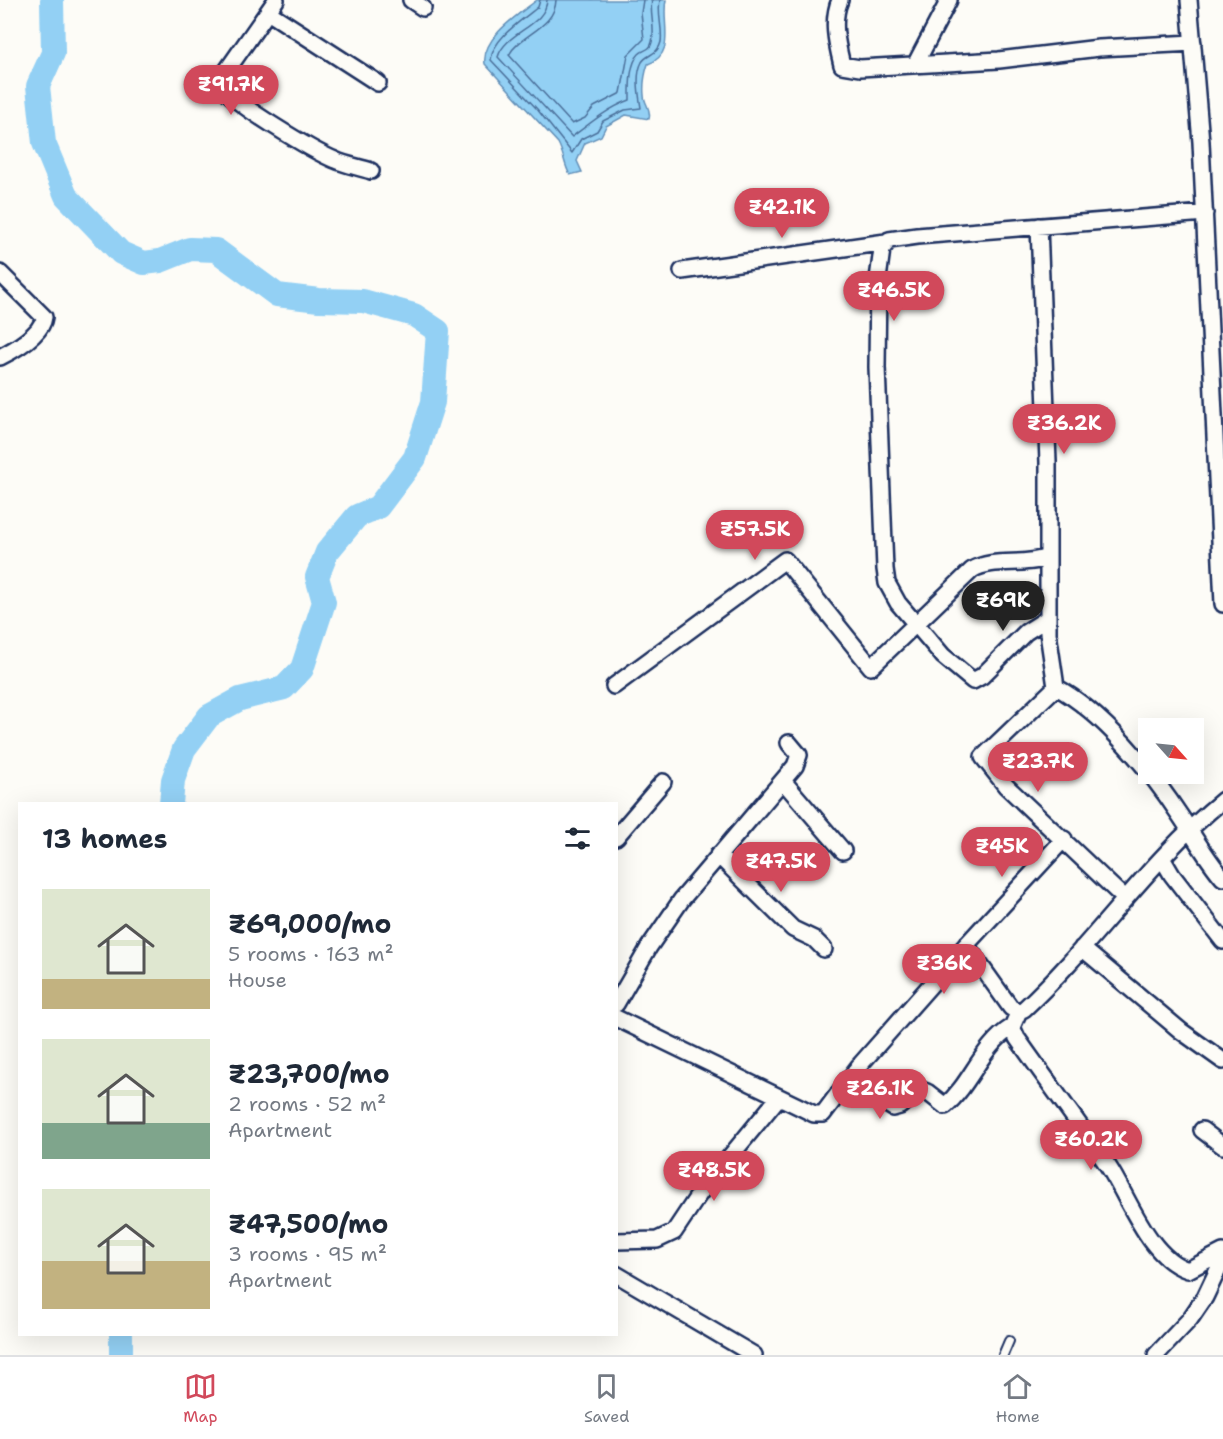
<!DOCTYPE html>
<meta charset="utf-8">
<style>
body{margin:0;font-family:"Shantell Sans",sans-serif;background:#f6f6f7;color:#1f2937;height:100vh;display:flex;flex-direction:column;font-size:22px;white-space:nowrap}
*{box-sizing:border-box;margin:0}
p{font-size:20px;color:#747a83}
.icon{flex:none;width:33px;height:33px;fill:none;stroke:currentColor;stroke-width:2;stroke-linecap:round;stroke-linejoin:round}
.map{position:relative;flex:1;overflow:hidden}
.details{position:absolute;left:18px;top:802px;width:600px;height:534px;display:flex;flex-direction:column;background:#fff;border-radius:0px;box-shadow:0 6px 24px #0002}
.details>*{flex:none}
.needle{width:39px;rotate:117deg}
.tools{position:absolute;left:1138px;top:718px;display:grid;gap:12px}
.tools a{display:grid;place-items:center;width:66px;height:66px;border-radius:0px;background:#fff;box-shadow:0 6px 24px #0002;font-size:30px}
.price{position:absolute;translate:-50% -51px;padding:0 14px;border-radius:21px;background:#d1495b;color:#fff;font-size:20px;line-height:39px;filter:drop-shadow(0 2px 3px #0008)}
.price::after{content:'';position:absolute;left:50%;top:36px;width:18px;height:14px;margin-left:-9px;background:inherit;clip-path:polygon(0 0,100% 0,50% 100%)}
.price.selected{background:#222;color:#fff}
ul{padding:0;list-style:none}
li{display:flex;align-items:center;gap:18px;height:150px;padding:0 24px}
li span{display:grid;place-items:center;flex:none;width:168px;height:120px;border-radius:0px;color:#555}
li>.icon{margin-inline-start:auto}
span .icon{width:72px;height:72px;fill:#fffc;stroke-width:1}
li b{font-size:26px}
h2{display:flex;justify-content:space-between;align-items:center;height:72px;padding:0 24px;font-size:26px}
.dock{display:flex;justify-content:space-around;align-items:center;height:84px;border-top:2px solid #e0e1e3;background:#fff;font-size:16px;color:#747a83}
.dock a{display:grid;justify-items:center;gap:3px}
.dock .selected{color:#d1495b}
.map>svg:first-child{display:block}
.water{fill:#93d0f4;stroke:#6390b8;stroke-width:1.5}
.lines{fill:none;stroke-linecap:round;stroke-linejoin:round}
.shore{stroke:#4b6f9a;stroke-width:1.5}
.river{stroke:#93d0f4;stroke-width:24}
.service-casing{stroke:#1b2f5e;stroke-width:12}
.minor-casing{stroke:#1b2f5e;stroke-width:20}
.service{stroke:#fdfcf7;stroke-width:8}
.minor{stroke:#fdfcf7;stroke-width:15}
</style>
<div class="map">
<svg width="1223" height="1355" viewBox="0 0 1223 1355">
<rect width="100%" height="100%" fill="#fdfcf7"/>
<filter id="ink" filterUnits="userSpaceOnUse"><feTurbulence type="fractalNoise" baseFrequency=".0167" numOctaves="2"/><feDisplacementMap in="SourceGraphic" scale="12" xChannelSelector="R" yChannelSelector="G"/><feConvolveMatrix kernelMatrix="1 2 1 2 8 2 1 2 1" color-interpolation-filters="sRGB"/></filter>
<g filter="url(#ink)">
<path class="water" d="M537 0H666C661 22 677 54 648 64 645 73 643 85 644 95 644 104 652 109 649 119L626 115 606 126 601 136 585 143 577 161 582 172 570 175C564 165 564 154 558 143L485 64C481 38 519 14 537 0Z"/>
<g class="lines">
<path class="shore" d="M540 0 538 7C522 20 492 39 491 60L537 109 572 153 581 139 597 131 603 121 625 110 641 108C639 95 635 75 642 62 647 54 658 55 661 42 663 28 657 15 660 0
M547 0C546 26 505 32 498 57L572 137C590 123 608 108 630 100 630 88 629 64 639 54 644 49 650 51 652 42 656 29 649 14 652 0
M556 0C555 28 520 34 509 55L572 124 585 118 594 107 621 93 628 55 644 39 641 13 643 0"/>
<path class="river" d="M52 0 53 53 38 86 44 143 66 196 121 253 144 263 160 261 190 249 216 250 277 295 319 300 363 301 414 315 438 331 433 402 415 458 378 507 357 516 327 552 317 577 324 602 302 669 284 688 240 699 209 716 184 749 173 780 171 804
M121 1335V1355"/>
<defs>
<path id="service" d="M1003 1355 1009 1341"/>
<path id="minor" d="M276 0 225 73 222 86C234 104 313 151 335 160 346 165 359 167 371 171
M411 0 423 8
M840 0C831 21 837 44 842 65L860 68 999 60 1099 48 1193 43
M1189 0 1201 142 1223 604
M268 12 378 83
M915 65 949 0
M1039 226 1048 462V633L1056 687
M682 271 886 242
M0 273 44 317C42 334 14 350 0 357
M1048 618 1026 632 982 676 973 681 943 656 898 603 887 583 885 569 877 367 878 279 882 249 889 240 917 236 1205 213
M614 686 785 560 871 667 972 570C994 557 1024 567 1048 557
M1056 687 983 757 1006 786 1124 898
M1056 687C1102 712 1150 770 1179 814 1194 836 1206 858 1223 878
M783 781 843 851
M616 837 663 782
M718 855 793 929 814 939 824 949
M1162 858 1172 875 1223 941
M966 945 1064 839
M1082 948 1181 1031 1223 1061
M616 1004 649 947 682 899 795 766 799 755 789 743
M1019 1011 1012 1027 1017 1038C1047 1081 1079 1123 1108 1166 1129 1198 1149 1258 1188 1270L1223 1252
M616 1018 802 1108 814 1114H823L859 1066 966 945 1011 1008 1019 1011 1024 1009C1095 943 1148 861 1223 800
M848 1079 893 1108 900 1106 919 1089 927 1092 945 1106C972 1083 981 1046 1012 1027
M1202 1130 1223 1146
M616 1241 657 1240 674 1232 700 1193 779 1097
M616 1274 754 1355
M1156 1355 1190 1319 1205 1297 1223 1259"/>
</defs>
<use href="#service" class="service-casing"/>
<use href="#minor" class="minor-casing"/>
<use href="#service" class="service"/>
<use href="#minor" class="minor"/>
</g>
</g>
</svg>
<div class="tools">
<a><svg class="needle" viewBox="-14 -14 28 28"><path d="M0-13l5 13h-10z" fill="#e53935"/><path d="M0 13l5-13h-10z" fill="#747a83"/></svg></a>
</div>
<b class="price" style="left:231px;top:116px">₹91.7K</b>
<b class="price" style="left:782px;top:239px">₹42.1K</b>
<b class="price" style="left:894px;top:322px">₹46.5K</b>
<b class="price" style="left:1064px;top:455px">₹36.2K</b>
<b class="price" style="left:755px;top:561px">₹57.5K</b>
<b class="price selected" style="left:1003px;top:632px">₹69K</b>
<b class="price" style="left:1038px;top:793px">₹23.7K</b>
<b class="price" style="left:1002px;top:878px">₹45K</b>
<b class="price" style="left:781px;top:893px">₹47.5K</b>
<b class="price" style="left:944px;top:995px">₹36K</b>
<b class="price" style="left:880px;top:1120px">₹26.1K</b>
<b class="price" style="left:1091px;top:1171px">₹60.2K</b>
<b class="price" style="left:714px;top:1202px">₹48.5K</b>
<section class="details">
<h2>13 homes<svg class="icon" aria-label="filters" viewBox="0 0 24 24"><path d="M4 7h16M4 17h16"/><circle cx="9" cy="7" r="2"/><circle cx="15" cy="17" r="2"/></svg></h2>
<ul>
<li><span style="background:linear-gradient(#dfe7d0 75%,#c2b280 0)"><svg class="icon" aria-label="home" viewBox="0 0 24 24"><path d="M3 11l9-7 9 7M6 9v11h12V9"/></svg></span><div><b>₹69,000/mo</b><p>5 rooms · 163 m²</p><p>House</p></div></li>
<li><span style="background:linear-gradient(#dfe7d0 70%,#7fa58c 0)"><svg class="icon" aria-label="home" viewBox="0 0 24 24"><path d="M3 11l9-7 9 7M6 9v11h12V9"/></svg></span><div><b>₹23,700/mo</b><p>2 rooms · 52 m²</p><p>Apartment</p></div></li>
<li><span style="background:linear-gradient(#dfe7d0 60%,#c2b280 0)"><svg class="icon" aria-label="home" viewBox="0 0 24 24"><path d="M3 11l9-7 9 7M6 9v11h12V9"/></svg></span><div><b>₹47,500/mo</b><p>3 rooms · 95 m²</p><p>Apartment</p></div></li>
</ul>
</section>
</div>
<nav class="dock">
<a class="selected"><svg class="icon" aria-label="map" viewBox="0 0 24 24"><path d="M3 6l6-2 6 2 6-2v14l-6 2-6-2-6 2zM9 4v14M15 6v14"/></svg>Map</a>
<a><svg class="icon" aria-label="saved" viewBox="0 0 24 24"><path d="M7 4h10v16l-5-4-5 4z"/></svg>Saved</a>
<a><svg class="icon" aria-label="home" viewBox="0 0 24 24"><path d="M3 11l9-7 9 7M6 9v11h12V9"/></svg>Home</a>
</nav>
